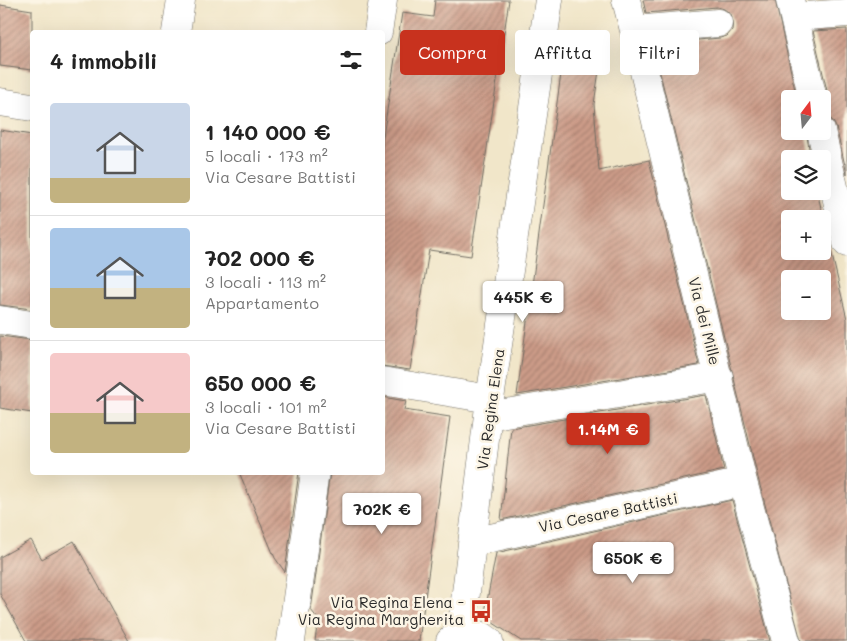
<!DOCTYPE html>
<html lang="it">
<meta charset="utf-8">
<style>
body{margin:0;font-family:Mali,sans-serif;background:#f6f6f6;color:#222;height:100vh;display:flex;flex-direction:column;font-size:19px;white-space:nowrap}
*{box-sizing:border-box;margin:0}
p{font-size:16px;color:#767676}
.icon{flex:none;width:28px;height:28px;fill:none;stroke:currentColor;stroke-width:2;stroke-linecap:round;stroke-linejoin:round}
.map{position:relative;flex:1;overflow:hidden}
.details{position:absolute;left:30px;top:30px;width:355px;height:445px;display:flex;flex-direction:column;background:#fff;border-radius:5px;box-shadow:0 5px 20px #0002}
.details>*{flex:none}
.guide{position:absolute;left:400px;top:30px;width:371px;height:45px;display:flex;gap:10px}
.needle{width:32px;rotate:16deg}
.fabs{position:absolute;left:781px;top:90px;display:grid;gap:10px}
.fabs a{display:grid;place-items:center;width:50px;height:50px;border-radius:5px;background:#fff;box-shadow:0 5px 20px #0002;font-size:25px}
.price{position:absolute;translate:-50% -42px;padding:0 11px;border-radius:5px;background:#fff;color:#222;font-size:16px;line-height:32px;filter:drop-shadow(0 1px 2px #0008)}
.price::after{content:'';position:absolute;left:50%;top:30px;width:15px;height:11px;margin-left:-8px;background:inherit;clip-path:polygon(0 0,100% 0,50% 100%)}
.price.on{background:#c8321e;color:#fff}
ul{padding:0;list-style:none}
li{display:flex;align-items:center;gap:15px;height:125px;padding:0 20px}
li+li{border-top:1px solid #e0e0e0}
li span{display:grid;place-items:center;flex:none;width:140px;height:100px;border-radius:5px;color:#555}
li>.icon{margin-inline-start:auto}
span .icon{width:60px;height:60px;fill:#fffc;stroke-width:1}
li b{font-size:21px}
h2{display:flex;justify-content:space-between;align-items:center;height:60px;padding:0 20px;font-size:21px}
.pill{padding:0 18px;border-radius:5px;background:#fff;box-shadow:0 5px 20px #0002;font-size:18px;line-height:45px}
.pill.on{background:#c8321e;color:#fff}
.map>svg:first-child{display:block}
.building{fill:url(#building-hatch);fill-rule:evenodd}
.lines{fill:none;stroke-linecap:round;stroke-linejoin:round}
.minor-casing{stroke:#706c62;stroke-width:29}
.minor{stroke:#fff;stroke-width:28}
.labels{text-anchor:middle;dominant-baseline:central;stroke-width:5;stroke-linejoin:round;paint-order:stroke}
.street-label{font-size:15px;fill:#2b2b2b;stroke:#fcf5e5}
.poi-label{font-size:15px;fill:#2b2b2b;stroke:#fcf5e5;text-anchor:end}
</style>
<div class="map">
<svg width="847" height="641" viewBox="0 0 847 641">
<defs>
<pattern id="building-hatch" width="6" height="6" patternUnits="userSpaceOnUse" patternTransform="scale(1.25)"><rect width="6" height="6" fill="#cc9b88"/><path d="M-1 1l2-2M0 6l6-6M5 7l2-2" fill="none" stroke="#a67f6f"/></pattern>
</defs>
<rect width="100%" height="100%" fill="#fcf5e5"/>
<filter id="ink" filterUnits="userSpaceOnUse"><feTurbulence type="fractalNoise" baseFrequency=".02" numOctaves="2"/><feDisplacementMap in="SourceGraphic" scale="10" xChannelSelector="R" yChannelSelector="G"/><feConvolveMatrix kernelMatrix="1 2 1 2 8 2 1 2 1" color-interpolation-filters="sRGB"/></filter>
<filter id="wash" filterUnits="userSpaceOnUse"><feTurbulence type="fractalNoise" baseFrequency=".0096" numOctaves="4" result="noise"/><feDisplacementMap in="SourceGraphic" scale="20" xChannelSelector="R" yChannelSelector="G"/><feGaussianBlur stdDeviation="1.12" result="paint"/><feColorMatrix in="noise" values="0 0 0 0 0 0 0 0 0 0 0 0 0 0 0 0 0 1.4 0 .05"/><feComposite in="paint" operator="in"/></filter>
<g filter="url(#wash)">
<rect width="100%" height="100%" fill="#f1e6c9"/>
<g id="blocks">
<path class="building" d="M435 0H509L471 256 429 250 410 370 382 366V143L402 13 433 17Z
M643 0H775L797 99H790V131H806L811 159H790V191H817L847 319V641H801L758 478 653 44 720 38 727 36 732 30 733 21 731 14 724 9 717 7 646 13ZM790 219H822V251H790ZM790 279H822V311H790Z
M0 5 32 10V70L0 66Z
M847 29V174L836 127 832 120 822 116V111L828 103V95L813 31Z
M563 59 600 64 594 104 599 171 649 160 699 365 517 395Z
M0 130 32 135V309L0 305Z
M0 336 32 340V413L0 408Z
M706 395 724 470 501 520 511 428Z
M382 397 406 401 404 410 450 417 419 641H315L318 619 311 610 330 472H382Z
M239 472H299L285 572 275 558Z
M732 500 770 641H521L484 617 496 553Z
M31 540 42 559 74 541 129 641H26L0 594V557Z"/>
</g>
</g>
<g filter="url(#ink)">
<use href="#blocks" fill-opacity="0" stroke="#706c62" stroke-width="1"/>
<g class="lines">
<defs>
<path id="minor" d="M626 0 634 30 743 482 786 641
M790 0 813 99
M794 17 847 13
M634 30 718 23
M176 32 181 0
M378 32 383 0
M0 102 32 107
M821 131 847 243
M0 320 32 325
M382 381 490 399
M488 416 719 377
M473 542 743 482
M291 641 315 472
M450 641 462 630 482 636 489 641
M460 641 490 399 549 0"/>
</defs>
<use href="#minor" class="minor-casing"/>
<use href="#minor" class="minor"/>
</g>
</g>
<defs>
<symbol id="bus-bare" viewBox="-9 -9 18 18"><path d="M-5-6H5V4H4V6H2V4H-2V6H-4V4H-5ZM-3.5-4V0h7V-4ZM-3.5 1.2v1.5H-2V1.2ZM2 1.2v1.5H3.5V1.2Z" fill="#c8321e" stroke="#fcf5e5" stroke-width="2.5" paint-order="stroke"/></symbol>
</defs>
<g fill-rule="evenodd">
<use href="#bus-bare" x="465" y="595" width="32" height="32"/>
</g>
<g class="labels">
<g class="street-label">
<text transform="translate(705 321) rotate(76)">Via dei Mille</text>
<text transform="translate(490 409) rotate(-82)">Via Regina Elena</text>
<text transform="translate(608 512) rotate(-12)">Via Cesare Battisti</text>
</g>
<g class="poi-label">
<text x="464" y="602">Via Regina Elena -<tspan x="464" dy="17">Via Regina Margherita</tspan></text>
</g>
</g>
</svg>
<div class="fabs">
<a><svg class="needle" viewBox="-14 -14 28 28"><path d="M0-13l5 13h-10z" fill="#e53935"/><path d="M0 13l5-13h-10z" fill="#767676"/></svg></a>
<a><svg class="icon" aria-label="layers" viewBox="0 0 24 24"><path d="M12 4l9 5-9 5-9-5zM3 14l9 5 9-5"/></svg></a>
<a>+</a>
<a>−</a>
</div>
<b class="price" style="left:523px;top:323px">445K €</b>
<b class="price on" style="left:608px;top:455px">1.14M €</b>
<b class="price" style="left:382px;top:535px">702K €</b>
<b class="price" style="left:633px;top:584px">650K €</b>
<div class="guide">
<a class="pill on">Compra</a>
<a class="pill">Affitta</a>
<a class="pill">Filtri</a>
</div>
<section class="details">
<h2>4 immobili<svg class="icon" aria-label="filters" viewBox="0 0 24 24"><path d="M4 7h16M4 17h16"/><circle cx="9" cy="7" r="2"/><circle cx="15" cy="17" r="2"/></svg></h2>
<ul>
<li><span style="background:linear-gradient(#c9d6e8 75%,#c2b280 0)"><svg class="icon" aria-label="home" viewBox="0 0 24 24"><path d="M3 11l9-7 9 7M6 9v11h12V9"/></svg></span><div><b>1 140 000 €</b><p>5 locali · 173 m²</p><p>Via Cesare Battisti</p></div></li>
<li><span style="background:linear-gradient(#a9c7e8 60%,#c2b280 0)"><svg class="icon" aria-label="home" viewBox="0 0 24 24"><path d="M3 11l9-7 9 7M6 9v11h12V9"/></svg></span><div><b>702 000 €</b><p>3 locali · 113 m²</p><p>Appartamento</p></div></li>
<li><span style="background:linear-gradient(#f6c9c9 60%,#c2b280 0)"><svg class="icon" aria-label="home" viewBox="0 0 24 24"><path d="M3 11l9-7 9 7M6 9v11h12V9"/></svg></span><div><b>650 000 €</b><p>3 locali · 101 m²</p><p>Via Cesare Battisti</p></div></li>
</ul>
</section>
</div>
